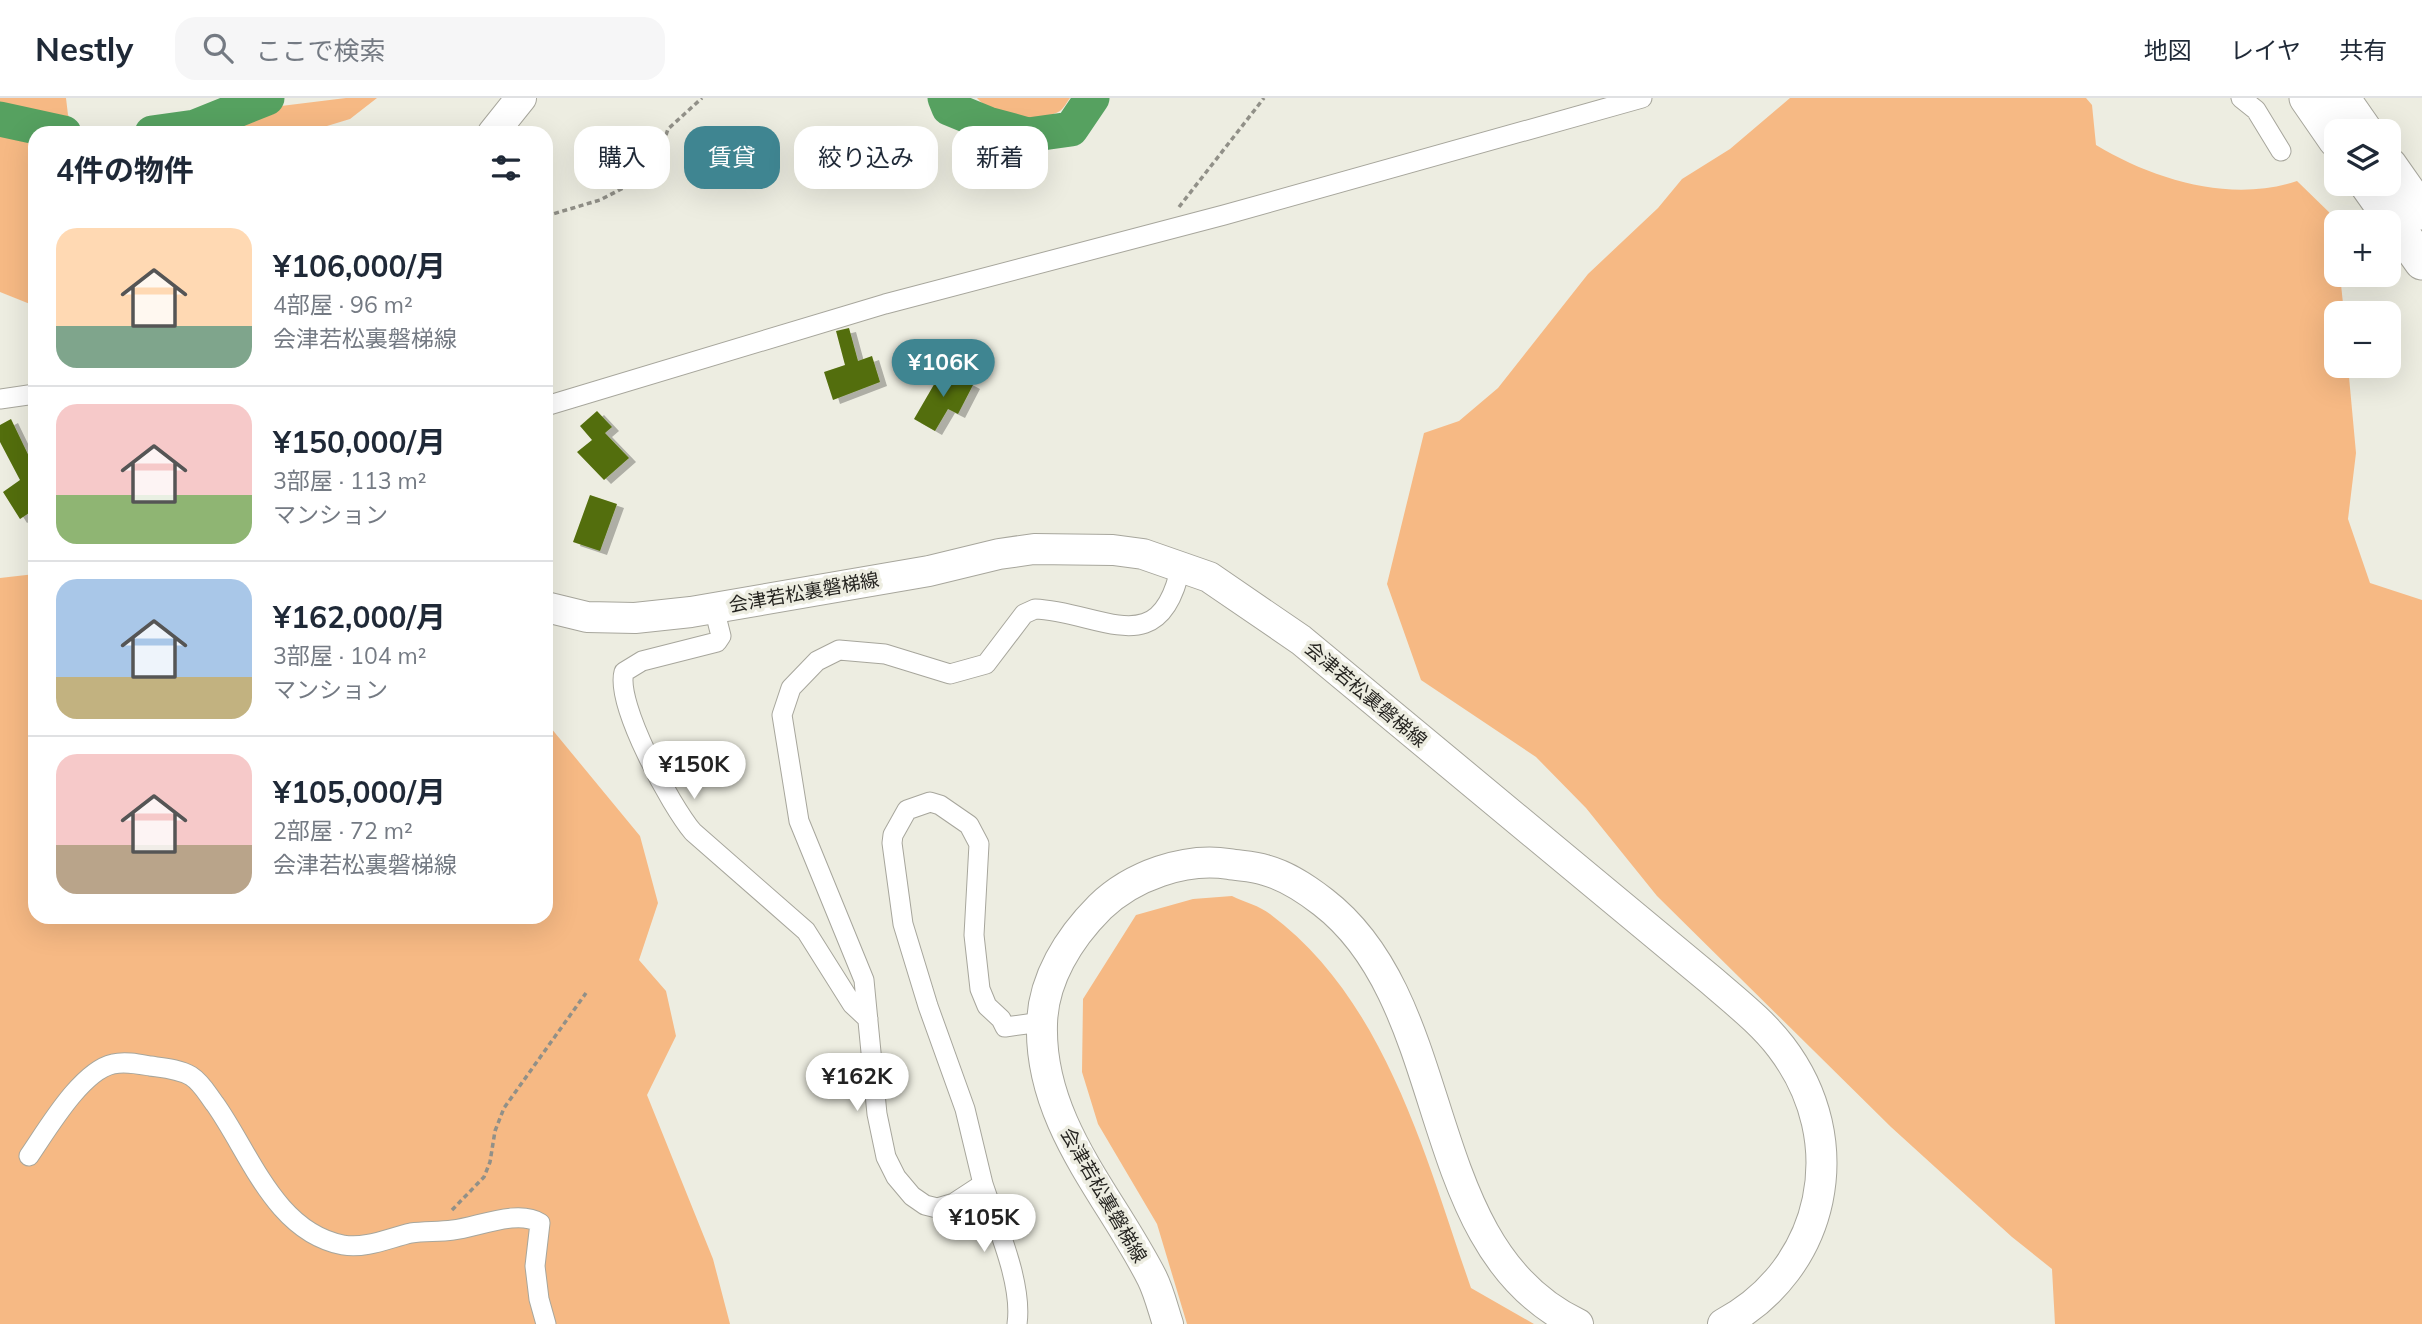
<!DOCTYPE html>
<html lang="ja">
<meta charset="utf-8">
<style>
body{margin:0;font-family:Mulish,"Noto Sans JP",sans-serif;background:#f6f6f7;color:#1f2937;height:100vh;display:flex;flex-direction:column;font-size:26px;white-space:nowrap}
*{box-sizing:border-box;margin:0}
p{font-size:23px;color:#747a83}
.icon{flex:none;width:38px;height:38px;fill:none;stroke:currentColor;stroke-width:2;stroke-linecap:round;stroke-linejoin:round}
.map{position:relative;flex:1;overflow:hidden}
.details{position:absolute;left:28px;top:28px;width:525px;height:798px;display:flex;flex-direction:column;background:#fff;border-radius:21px;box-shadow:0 7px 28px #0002}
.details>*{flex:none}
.hud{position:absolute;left:574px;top:28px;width:665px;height:63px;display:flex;gap:14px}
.controls{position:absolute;left:2324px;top:21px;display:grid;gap:14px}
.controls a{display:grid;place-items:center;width:77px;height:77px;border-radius:14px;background:#fff;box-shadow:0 7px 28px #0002;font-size:35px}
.price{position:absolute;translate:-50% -60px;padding:0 16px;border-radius:24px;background:#fff;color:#222;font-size:23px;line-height:46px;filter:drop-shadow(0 2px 4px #0008)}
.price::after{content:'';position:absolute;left:50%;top:42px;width:21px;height:16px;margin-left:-10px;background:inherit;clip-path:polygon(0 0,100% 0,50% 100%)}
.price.current{background:#3f8591;color:#fff}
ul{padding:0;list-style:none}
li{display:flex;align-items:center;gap:21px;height:175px;padding:0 28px}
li+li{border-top:2px solid #e0e1e3}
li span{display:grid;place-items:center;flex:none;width:196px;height:140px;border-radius:21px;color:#555}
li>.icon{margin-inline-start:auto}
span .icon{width:84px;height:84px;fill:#fffc;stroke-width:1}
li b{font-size:30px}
h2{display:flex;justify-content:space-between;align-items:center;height:84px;padding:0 28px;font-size:30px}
.pill{padding:0 24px;border-radius:21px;background:#fff;box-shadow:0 7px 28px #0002;font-size:24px;line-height:63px}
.pill.current{background:#3f8591;color:#fff}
header{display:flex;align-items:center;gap:42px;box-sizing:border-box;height:98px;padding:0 35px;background:#fff;border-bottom:2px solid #e0e1e3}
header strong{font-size:33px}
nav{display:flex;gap:38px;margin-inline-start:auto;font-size:24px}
.search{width:490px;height:63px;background:#f6f6f7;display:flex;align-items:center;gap:18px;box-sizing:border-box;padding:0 24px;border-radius:21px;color:#747a83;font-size:26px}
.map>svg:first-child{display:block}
.green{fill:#f6b984}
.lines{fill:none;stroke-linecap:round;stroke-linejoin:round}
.river{stroke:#56a160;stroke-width:35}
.building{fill:#526e0a;filter:url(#shadow)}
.minor-casing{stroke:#a7a69c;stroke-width:21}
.primary-casing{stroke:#a7a69c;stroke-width:32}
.motorway-casing{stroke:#a7a69c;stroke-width:37}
.path{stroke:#919088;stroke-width:3.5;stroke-dasharray:5 3.5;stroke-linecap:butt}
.minor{stroke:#fff;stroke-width:19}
.primary{stroke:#fff;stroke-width:30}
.motorway{stroke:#fff;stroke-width:35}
.labels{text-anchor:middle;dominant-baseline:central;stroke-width:7;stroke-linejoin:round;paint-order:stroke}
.street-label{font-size:19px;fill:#262521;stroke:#edede1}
</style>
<header>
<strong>Nestly</strong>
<div class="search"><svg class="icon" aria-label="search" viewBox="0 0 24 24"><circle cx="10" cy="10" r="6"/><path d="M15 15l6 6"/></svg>ここで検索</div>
<nav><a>地図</a><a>レイヤ</a><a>共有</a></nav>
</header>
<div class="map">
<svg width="2422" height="1226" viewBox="0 0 2422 1226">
<defs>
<filter id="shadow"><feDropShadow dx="7" dy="4" stdDeviation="0" flood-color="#0004"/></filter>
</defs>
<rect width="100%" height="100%" fill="#edede1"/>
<path class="green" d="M0 0H66L68 17 81 35H35V208L0 194Z
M346 0H377L350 21 304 35H210L281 8Z
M977 0H1070C1067 4 1064 10 1060 13 1036 26 994 20 977 0Z
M1790 0H2086L2092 7 2096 47C2154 82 2231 105 2297 83L2335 120 2336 177H2340L2344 215H2336V268H2348L2356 355 2348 421 2370 485 2422 502V1226H2055L2052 1171 2012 1139 1891 1029 1657 798 1586 710 1536 659 1421 582 1387 486 1424 335 1459 323 1498 290 1588 176 1658 110 1682 81 1730 51Z
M35 476V819H546V624L640 738 658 805 639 862 666 893 676 938 647 997 713 1161 730 1226H0V480Z
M1232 798C1244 804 1260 808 1270 816 1386 902 1426 1061 1471 1190L1534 1226H1187L1157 1126 1098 1026 1082 974 1083 901 1136 817 1193 801Z"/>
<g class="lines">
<path class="river" d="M945 0 949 10 988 26 1028 37 1071 31 1092 0
M0 21 64 35
M152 35 195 29 267 0"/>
</g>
<path class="building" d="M849 230 858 263 872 258 880 284 833 302 824 274 845 267 836 233Z
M943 271 973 287 958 316 948 311 935 333 914 321Z
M597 313 612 329 605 335 629 360 604 382 577 354 592 342 580 328Z
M11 321 35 371V411L20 421 3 394 20 382 0 344V327Z
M590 397 617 406 600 453 573 444Z"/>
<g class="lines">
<defs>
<path id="minor" d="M2241 0 2256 12 2281 53
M0 301 35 296
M546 308 885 206 1224 117 1642 0
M714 510 721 538 717 544 642 563 624 574C615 606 671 708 693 734L806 833 852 906 868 921
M1042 924 1005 929 1001 921 987 908 980 891 974 837 979 746 969 727 940 707 930 704 907 712 893 737 892 745 903 826 928 908 965 1011 983 1086 954 1105 937 1110 925 1107 912 1098 896 1079 886 1059 877 1016 864 882 799 723 782 617 791 590 817 563 839 552 885 556 950 576 986 566 1024 516 1035 511C1102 514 1161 567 1181 467
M29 1058C47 1032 81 973 113 966 125 963 139 966 150 968 164 970 179 971 191 978 202 985 208 997 215 1006 250 1055 275 1134 343 1147 366 1151 389 1140 411 1135 425 1133 439 1134 453 1132 478 1129 518 1111 540 1125L535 1168 539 1201 546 1226
M983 1086C996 1126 1023 1185 1017 1226"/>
<path id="primary" d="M493 35 521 0
M546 509 587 519 635 520 691 514 929 473 999 456 1034 451 1113 452 1143 456 1209 479 1301 542 1712 883C1736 904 1762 924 1781 949 1853 1043 1826 1171 1723 1226
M1168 1226C1163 1211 1159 1194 1152 1180 1110 1097 1039 1025 1042 926 1043 881 1069 840 1100 809 1132 778 1185 759 1229 766 1240 768 1253 768 1265 772 1287 778 1305 790 1323 804 1457 907 1416 1150 1578 1226"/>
<path id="motorway" d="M2307 0 2336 42
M2342 0 2365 33
M2389 67 2422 114
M2367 86 2422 164"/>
</defs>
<use href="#minor" class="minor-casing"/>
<use href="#primary" class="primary-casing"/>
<use href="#motorway" class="motorway-casing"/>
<path class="path" d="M1179 109 1264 0
M546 118 600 102 627 88 658 61 668 31 702 0
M452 1112 484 1079 490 1064 495 1033 504 1010 586 895"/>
<use href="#minor" class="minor"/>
<use href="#primary" class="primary"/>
<use href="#motorway" class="motorway"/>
</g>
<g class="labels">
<g class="street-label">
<text transform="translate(804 494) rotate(-10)">会津若松裏磐梯線</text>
<text transform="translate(1366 596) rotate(40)">会津若松裏磐梯線</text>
<text transform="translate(1104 1097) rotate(60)">会津若松裏磐梯線</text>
</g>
</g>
</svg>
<div class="controls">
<a><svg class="icon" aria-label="layers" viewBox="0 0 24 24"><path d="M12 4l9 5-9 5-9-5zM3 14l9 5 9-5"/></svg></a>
<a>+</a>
<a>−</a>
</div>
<b class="price current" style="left:943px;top:301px">¥106K</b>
<b class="price" style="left:694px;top:703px">¥150K</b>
<b class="price" style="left:857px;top:1015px">¥162K</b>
<b class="price" style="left:984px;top:1156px">¥105K</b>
<div class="hud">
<a class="pill">購入</a>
<a class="pill current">賃貸</a>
<a class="pill">絞り込み</a>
<a class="pill">新着</a>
</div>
<section class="details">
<h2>4件の物件<svg class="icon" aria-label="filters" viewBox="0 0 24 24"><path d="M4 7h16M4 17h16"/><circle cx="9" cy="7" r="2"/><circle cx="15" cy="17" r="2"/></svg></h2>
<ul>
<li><span style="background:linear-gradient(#ffd9b3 70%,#7fa58c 0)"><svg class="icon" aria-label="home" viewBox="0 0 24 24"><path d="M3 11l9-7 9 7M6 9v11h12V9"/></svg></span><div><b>¥106,000/月</b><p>4部屋 · 96 m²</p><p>会津若松裏磐梯線</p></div></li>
<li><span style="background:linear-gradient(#f6c9c9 65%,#8fb573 0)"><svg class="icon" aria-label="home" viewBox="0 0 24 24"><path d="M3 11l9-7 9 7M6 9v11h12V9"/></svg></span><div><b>¥150,000/月</b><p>3部屋 · 113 m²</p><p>マンション</p></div></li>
<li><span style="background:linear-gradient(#a9c7e8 70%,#c2b280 0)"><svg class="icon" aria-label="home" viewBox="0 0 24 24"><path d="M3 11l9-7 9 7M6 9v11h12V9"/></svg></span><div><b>¥162,000/月</b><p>3部屋 · 104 m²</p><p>マンション</p></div></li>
<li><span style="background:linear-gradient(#f6c9c9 65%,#b9a48a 0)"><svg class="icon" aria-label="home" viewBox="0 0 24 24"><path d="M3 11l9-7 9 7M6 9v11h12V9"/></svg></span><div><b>¥105,000/月</b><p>2部屋 · 72 m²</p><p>会津若松裏磐梯線</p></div></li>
</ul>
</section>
</div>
